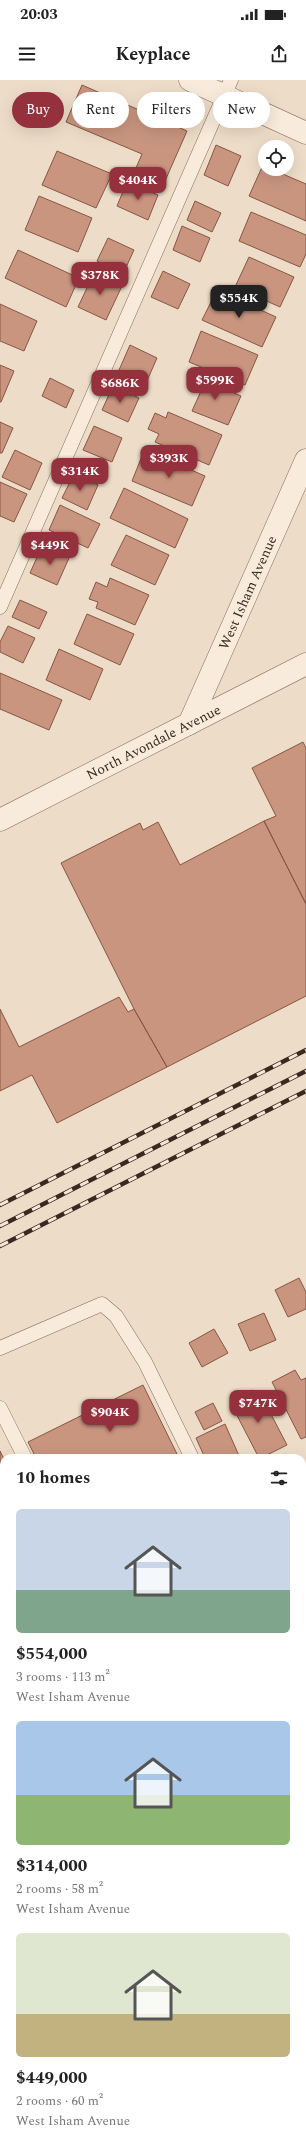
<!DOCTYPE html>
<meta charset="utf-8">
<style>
body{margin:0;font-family:Spectral,serif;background:#f2f2f2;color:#222;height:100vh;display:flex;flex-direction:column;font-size:15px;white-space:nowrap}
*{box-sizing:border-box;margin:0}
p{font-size:13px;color:#767676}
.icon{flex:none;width:22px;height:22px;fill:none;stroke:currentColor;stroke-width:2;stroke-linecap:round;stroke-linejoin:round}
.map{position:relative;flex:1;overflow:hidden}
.panel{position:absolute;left:0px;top:1374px;width:306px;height:692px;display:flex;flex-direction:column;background:#fff;border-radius:12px 12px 0 0;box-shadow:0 4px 16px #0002}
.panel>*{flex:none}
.top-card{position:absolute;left:12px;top:12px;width:282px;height:36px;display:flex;gap:8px}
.tools{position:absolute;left:258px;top:60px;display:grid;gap:8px}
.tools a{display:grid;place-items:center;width:36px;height:36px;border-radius:50%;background:#fff;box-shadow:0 4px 16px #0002;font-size:20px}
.price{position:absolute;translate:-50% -34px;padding:0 9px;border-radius:8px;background:#95303d;color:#fff;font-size:13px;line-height:26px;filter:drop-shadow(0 1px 2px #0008)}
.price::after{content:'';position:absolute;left:50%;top:24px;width:12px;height:9px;margin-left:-6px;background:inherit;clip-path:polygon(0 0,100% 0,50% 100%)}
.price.current{background:#222;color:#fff}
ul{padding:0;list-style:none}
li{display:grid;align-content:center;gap:8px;height:212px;padding:0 16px}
li span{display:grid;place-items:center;height:124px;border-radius:6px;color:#555}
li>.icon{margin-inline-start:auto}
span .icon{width:72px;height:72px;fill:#fffc;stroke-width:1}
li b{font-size:17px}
h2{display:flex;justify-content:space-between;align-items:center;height:48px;padding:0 16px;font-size:17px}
.pill{padding:0 14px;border-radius:18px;background:#fff;box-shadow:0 4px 16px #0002;font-size:14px;line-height:36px}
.pill.current{background:#95303d;color:#fff}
.status{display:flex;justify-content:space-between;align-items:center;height:28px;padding:0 20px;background:#fff;direction:ltr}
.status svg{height:11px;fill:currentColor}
header{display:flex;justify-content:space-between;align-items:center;height:52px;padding:0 16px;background:#fff;font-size:18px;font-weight:700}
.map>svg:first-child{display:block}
.building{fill:#c9957f;stroke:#875644}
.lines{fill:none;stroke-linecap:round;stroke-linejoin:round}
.service-casing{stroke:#886f5d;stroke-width:15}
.minor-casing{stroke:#886f5d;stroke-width:23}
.tertiary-casing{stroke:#886f5d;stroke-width:23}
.secondary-casing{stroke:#6a5040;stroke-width:23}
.service{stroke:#f8ebdb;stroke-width:14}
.minor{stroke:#f8ebdb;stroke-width:22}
.tertiary{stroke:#f8ebdb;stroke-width:22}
.secondary{stroke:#f8ebdb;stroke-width:22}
.rail-casing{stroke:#392920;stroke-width:4.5}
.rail{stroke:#f5e8d7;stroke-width:3;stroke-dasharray:9;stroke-linecap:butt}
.labels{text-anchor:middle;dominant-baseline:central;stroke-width:4;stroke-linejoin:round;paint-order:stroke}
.street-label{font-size:14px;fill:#392920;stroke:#f5e8d7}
</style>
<div class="status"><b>20:03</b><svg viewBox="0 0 49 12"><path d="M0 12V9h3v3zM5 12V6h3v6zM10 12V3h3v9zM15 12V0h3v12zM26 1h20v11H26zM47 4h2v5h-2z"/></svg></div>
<header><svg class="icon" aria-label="menu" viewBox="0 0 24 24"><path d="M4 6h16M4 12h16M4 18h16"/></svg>Keyplace<svg class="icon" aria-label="share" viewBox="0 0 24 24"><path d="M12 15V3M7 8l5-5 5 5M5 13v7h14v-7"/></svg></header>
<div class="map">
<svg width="306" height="2066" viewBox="0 0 306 2066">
<rect width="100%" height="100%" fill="#edddc8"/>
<path class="building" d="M82 5 187 51 165 101 136 88 142 74 66 42Z
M216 65 241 76 228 106 204 95Z
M57 71 112 94 96 128 42 105Z
M263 85 265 89H271L306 104V141L249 116Z
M127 102 158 115 148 140 117 126Z
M39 116 92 138 78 172 25 150Z
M195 121 221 133 212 152 187 140Z
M251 132 306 155V174L300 187 239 161Z
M182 146 210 158 200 182 173 170Z
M108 158 134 170 123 194 97 181Z
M18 170 79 198 66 227 5 198Z
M249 177 294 197 280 227 235 207Z
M163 191 190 204 178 229 151 217Z
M94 193 122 206 106 240 78 227Z
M217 210 276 237 262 267 202 240Z
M0 224 37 241 24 271 0 261Z
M201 251 258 275 245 305 189 282Z
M130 265 157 278 146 303 119 290Z
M0 285 14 291 1 322H0Z
M195 296 241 316 228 345 192 331 201 311 190 307Z
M50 298 74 310 66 328 42 316Z
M113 306 139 318 128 342 102 330Z
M168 332 222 355 209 385 155 362 159 354 148 349 155 333 166 338Z
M0 342 13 348 2 373H0Z
M94 346 122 358 112 382 83 370Z
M15 370 42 383 30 410 2 397Z
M154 374 205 396 192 426 132 401 142 376 152 380Z
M74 394 98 405 87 430 62 418Z
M0 402 27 414 14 442 0 436Z
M124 408 188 439 175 468 110 438Z
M60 425 100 444 88 468 49 450Z
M126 455 169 475 155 505 111 485Z
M42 466 69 478 57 505 30 493Z
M110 498 149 515 135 545 96 528 98 522 89 519 96 502 107 507Z
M20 520 47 532 39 549 12 537Z
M87 534 134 554 120 585 74 564Z
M8 546 35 558 23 583 0 572V562Z
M59 569 103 589 90 620 46 600Z
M0 593 62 620 49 650 0 629Z
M303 662 306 668V824L264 741 276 736 252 688Z
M264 741 306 824V916L167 987 134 929 61 783 140 743 143 750 158 742 180 785Z
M119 917 128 932 134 929 167 987 57 1043 32 995 0 1011V929L19 967Z
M299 1198 306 1212V1229L288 1237 275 1210Z
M264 1233 276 1260 250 1271 238 1244Z
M214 1249 228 1273 202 1287 189 1263Z
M295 1290 301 1300 306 1298V1357L301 1359 272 1302Z
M143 1305 179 1378H36L28 1362Z
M252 1310 257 1320 262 1317 287 1365 261 1378H259L230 1322Z
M213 1323 222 1341 204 1350 195 1332Z
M225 1344 240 1378H205L196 1358Z
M0 1371 4 1379V1465L0 1457Z
M306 1544V1657L302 1659V1546Z
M306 1964V1989L302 1980V1966Z
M302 2016 306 2023V2040L302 2042Z
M148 2062H168L170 2066H146L144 2064Z
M219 2062H256V2063L251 2066H221Z"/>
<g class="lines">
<defs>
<path id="service" d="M0 527 231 0
M0 1268 102 1224 116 1236 145 1282 192 1378
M0 1328 25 1378
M0 1666 4 1676
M302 1721 306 1720
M0 1979 4 1978"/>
<g id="minor">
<path d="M190 0 306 53"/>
<path id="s1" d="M189 644 306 380"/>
</g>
<g id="tertiary">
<path id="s2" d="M0 740 306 584"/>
</g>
<path id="secondary" d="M302 1463 306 1461
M0 1601 4 1599"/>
</defs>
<use href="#service" class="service-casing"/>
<use href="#minor" class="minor-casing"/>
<use href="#tertiary" class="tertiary-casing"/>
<use href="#secondary" class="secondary-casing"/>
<use href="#service" class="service"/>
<use href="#minor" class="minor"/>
<use href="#tertiary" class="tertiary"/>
<use href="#secondary" class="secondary"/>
<defs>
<path id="rail" d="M0 1125 306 970
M0 1146 306 991
M0 1166 306 1011"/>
</defs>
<use href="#rail" class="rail-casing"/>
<use href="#rail" class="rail"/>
</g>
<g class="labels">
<g class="street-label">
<text stroke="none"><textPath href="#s1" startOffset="144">West Isham Avenue</textPath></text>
<text stroke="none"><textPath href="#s2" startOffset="172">North Avondale Avenue</textPath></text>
</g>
</g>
</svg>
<div class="tools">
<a><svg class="icon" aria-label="locate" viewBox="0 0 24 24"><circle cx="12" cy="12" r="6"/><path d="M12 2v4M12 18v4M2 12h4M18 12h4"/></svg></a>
</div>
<b class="price" style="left:138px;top:121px">$404K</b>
<b class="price" style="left:100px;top:216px">$378K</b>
<b class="price current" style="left:239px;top:239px">$554K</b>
<b class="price" style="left:215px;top:321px">$599K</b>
<b class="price" style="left:120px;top:324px">$686K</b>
<b class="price" style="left:169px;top:399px">$393K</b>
<b class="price" style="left:80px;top:412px">$314K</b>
<b class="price" style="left:50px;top:486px">$449K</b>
<b class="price" style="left:258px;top:1344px">$747K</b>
<b class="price" style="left:110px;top:1353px">$904K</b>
<div class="top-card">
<a class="pill current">Buy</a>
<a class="pill">Rent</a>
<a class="pill">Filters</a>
<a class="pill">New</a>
</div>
<section class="panel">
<h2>10 homes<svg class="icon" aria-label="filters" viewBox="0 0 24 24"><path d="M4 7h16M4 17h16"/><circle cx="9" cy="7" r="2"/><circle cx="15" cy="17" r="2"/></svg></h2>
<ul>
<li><span style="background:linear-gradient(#c9d6e8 65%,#7fa58c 0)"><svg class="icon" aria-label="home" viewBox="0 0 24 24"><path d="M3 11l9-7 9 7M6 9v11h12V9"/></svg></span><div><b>$554,000</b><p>3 rooms · 113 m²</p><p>West Isham Avenue</p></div></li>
<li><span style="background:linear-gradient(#a9c7e8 60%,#8fb573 0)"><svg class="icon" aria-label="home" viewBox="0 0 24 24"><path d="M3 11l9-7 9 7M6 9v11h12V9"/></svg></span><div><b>$314,000</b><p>2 rooms · 58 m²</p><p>West Isham Avenue</p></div></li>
<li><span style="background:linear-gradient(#dfe7d0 65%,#c2b280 0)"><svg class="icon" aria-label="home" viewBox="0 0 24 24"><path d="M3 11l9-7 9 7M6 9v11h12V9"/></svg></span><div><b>$449,000</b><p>2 rooms · 60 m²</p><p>West Isham Avenue</p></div></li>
</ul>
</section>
</div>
